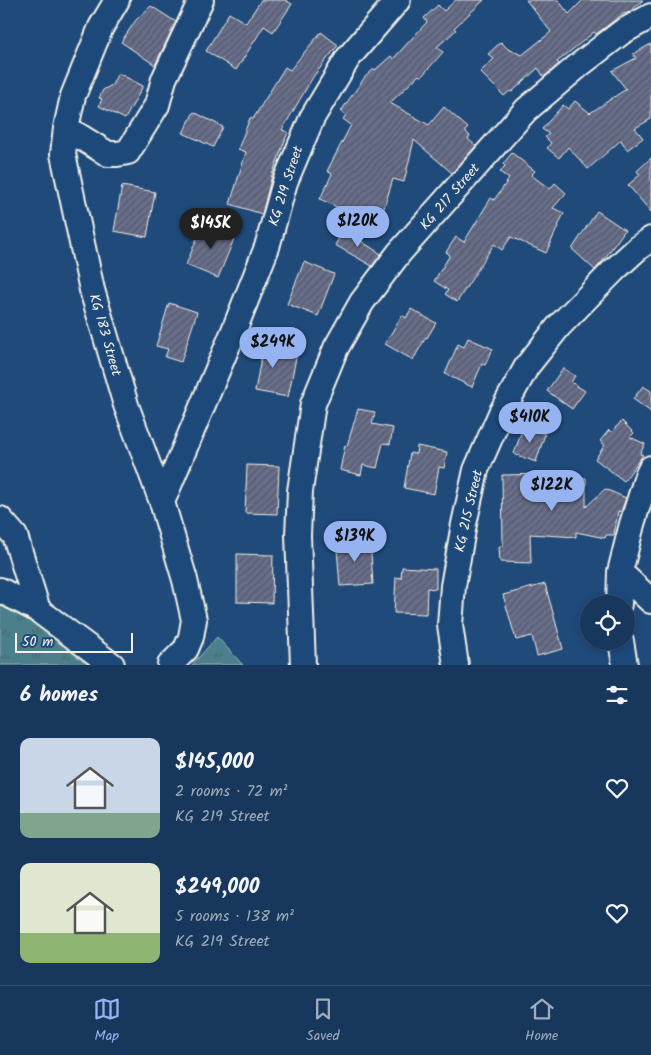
<!DOCTYPE html>
<meta charset="utf-8">
<style>
body{margin:0;font-family:Kalam,sans-serif;background:#203f62;color:#f1f3f6;height:100vh;display:flex;flex-direction:column;font-size:19px;white-space:nowrap}
*{box-sizing:border-box;margin:0}
p{font-size:16px;color:#9eacbb}
.icon{flex:none;width:28px;height:28px;fill:none;stroke:currentColor;stroke-width:2;stroke-linecap:round;stroke-linejoin:round}
.map{position:relative;height:665px;overflow:hidden}
.sheet{display:flex;flex-direction:column;background:#17385c;flex:1}
.sheet>*{flex:none}
.buttons{position:absolute;left:580px;top:595px;display:grid;gap:10px}
.buttons a{display:grid;place-items:center;width:55px;height:55px;border-radius:50%;background:#17385c;box-shadow:0 2px 8px #0003,0 0 0 1px #365272;font-size:25px}
.scale{position:absolute;left:15px;bottom:12px;width:118px;box-sizing:border-box;padding-left:5px;border:2px solid #f4f1e8;border-top:0;font-size:14px;line-height:18px;white-space:nowrap;color:#f4f1e8;-webkit-text-stroke:4px #1f4a7a;paint-order:stroke}
.price{position:absolute;translate:-50% -42px;padding:0 11px;border-radius:18px;background:#95b2f1;color:#111;font-size:16px;line-height:32px;filter:drop-shadow(0 1px 2px #0008)}
.price::after{content:'';position:absolute;left:50%;top:30px;width:15px;height:11px;margin-left:-8px;background:inherit;clip-path:polygon(0 0,100% 0,50% 100%)}
.price.selected{background:#222;color:#fff}
ul{padding:0;list-style:none}
li{display:flex;align-items:center;gap:15px;height:125px;padding:0 20px}
li span{display:grid;place-items:center;flex:none;width:140px;height:100px;border-radius:10px;color:#555}
li>.icon{margin-inline-start:auto}
span .icon{width:60px;height:60px;fill:#fffc;stroke-width:1}
li b{font-size:21px}
h2{display:flex;justify-content:space-between;align-items:center;height:60px;padding:0 20px;font-size:21px}
.tab-bar{display:flex;justify-content:space-around;align-items:center;height:70px;border-top:1px solid #365272;background:#17385c;font-size:14px;color:#9eacbb}
.tab-bar a{display:grid;justify-items:center;gap:2px}
.tab-bar .selected{color:#95b2f1}
.map>svg:first-child{display:block}
.grass{fill:url(#grass-tufts);stroke:#a0b8ba}
.building{fill:url(#building-hatch);stroke:#f4f1e8}
.lines{fill:none;stroke-linecap:round;stroke-linejoin:round}
.minor-casing{stroke:#f4f1e8;stroke-width:28}
.minor{stroke:#1f4a7a;stroke-width:24}
.labels{text-anchor:middle;dominant-baseline:central;stroke-width:4;stroke-linejoin:round;paint-order:stroke}
.street-label{font-size:14px;fill:#f4f1e8;stroke:#1f4a7a}
</style>
<div class="map">
<svg width="651" height="665" viewBox="0 0 651 665">
<defs>
<pattern id="grass-tufts" width="24" height="20" patternUnits="userSpaceOnUse" patternTransform="scale(1.25)"><rect width="24" height="20" fill="#4c7f8b"/><path d="M3 7l-1-3M5 7V3M7 7l1-3M15 17l-1-3M17 17v-4M19 17l1-3" fill="none" stroke="#4b666c"/></pattern>
<pattern id="building-hatch" width="6" height="6" patternUnits="userSpaceOnUse" patternTransform="scale(1.25)"><rect width="6" height="6" fill="#676e8b"/><path d="M-1 1l2-2M0 6l6-6M5 7l2-2" fill="none" stroke="#565965"/></pattern>
</defs>
<rect width="100%" height="100%" fill="#1f4a7a"/>
<filter id="ink" filterUnits="userSpaceOnUse"><feTurbulence type="fractalNoise" baseFrequency=".02" numOctaves="2"/><feDisplacementMap in="SourceGraphic" scale="10" xChannelSelector="R" yChannelSelector="G"/><feConvolveMatrix kernelMatrix="1 2 1 2 8 2 1 2 1" color-interpolation-filters="sRGB"/></filter>
<g filter="url(#ink)">
<path class="grass" d="M0 600 46 631 91 665H0Z
M217 637 243 665H192Z"/>
<path class="building" d="M261 0H285L292 4 273 32 264 26 236 70 206 51 229 13 246 23Z
M456 0H484L454 28 456 30 437 47 443 52 421 77 419 75 390 103 429 125 444 107 468 128 465 131 470 136 468 139 476 146 452 173 414 140 404 182 393 179 383 211 386 213 379 227 320 199 332 174 327 171 351 125 343 119 346 115 341 111 365 77 374 69 375 70 391 56 393 59 427 22 424 18 438 5 444 11Z
M526 0H558L569 14 583 0H643L630 12 623 14 596 34 594 32 557 62 559 64 544 77 538 68 512 92 510 91 504 96 480 72 494 59 488 54 501 42 508 49 522 55 551 32Z
M151 6 176 22 155 65 121 42 136 20Z
M321 32 338 45 313 77 282 130 288 132 272 175 262 214 230 204 246 152 238 149 250 118 253 119 285 67 290 70Z
M651 44V119L635 128 643 138 627 150 621 140 588 169 568 147 559 158 547 148 551 143 545 137 549 134 542 129 563 105 568 109 575 101 590 113 626 89 612 71 636 58 633 54Z
M118 73 143 86 125 119 99 106 102 99 99 98 103 90 112 85Z
M194 112 223 127 213 147 183 133Z
M512 153 535 171 531 175 550 189 555 183 566 193 553 208 564 213 546 253 511 237 502 250 494 244 457 302 445 294 448 290 434 281 450 255 446 252 456 237 464 242 491 198 494 200 509 179 500 172 505 166 503 164Z
M651 158V212L628 185 640 175 637 171Z
M122 186 155 192 147 237 114 231Z
M597 211 625 230 605 258 595 270 572 249Z
M204 221 236 234 218 278 186 265Z
M344 230 381 254 372 266 335 245Z
M304 262 334 274 318 316 287 304Z
M169 303 197 312 181 362 165 357 168 349 156 346Z
M411 309 436 323 427 338 426 337 413 360 385 344 402 315 406 318Z
M254 338 270 341 269 348 297 353 288 397 255 391 261 358 250 356Z
M468 338 493 349 485 365 482 364 472 387 445 374 458 344 464 347Z
M563 368 575 376 571 382 585 391 572 409 547 391Z
M643 386 651 391V412L633 399Z
M358 409 375 412 372 424 393 428 390 444 383 443 377 468 363 465 361 475 340 470 345 445 347 446Z
M622 421 634 433 630 437 645 444 640 454 643 455 624 481 595 459 605 445 600 441 609 430 611 432Z
M523 427 545 434 536 462 514 454Z
M417 446 447 452 444 468 439 467 434 494 404 488 410 453 416 454Z
M247 465 279 466 277 514 245 513Z
M547 474 565 478H586V507L605 489 626 498 621 512 618 511 614 535H606L605 538 576 532V537L530 534 531 563 500 562 499 547 503 546 502 475Z
M370 538 373 584 340 586 337 549 342 548V540Z
M237 554 273 555 272 603 237 602Z
M402 567 436 569V589L427 588 426 614 394 613 396 577 401 578Z
M545 584 563 649 537 656 532 636 516 640 503 595Z"/>
<g class="lines">
<defs>
<path id="minor" d="M117 0 101 27 73 96 66 128 63 154 92 290 126 405 162 502 185 580 194 620 191 637 186 649 170 665
M66 128 108 154H117L128 152 157 105 164 79 201 0
M162 502 233 333 267 247 285 182 312 118 348 58 398 0
M0 519 15 536 38 610
M620 572 651 601
M0 590 38 610 112 665
M619 604 620 572 632 524 647 476 651 468
M621 641 625 665
M303 665 298 535 300 491 313 404 336 348 362 302 399 253 526 110 578 66 622 32 651 16
M456 665 450 625 453 586 464 524 476 470 501 413 527 366 559 326 614 270 638 248 651 239"/>
</defs>
<use href="#minor" class="minor-casing"/>
<use href="#minor" class="minor"/>
</g>
</g>
<g class="labels">
<g class="street-label">
<text transform="translate(286 186) rotate(-72)">KG 219 Street</text>
<text transform="translate(450 197) rotate(-49)">KG 217 Street</text>
<text transform="translate(105 335) rotate(74)">KG 183 Street</text>
<text transform="translate(469 511) rotate(-77)">KG 215 Street</text>
</g>
</g>
</svg>
<div class="buttons">
<a><svg class="icon" aria-label="locate" viewBox="0 0 24 24"><circle cx="12" cy="12" r="6"/><path d="M12 2v4M12 18v4M2 12h4M18 12h4"/></svg></a>
</div>
<div class="scale">50 m</div>
<b class="price" style="left:358px;top:248px">$120K</b>
<b class="price selected" style="left:211px;top:250px">$145K</b>
<b class="price" style="left:273px;top:369px">$249K</b>
<b class="price" style="left:530px;top:444px">$410K</b>
<b class="price" style="left:552px;top:512px">$122K</b>
<b class="price" style="left:355px;top:563px">$139K</b>
</div>
<section class="sheet">
<h2>6 homes<svg class="icon" aria-label="filters" viewBox="0 0 24 24"><path d="M4 7h16M4 17h16"/><circle cx="9" cy="7" r="2"/><circle cx="15" cy="17" r="2"/></svg></h2>
<ul>
<li><span style="background:linear-gradient(#c9d6e8 75%,#7fa58c 0)"><svg class="icon" aria-label="home" viewBox="0 0 24 24"><path d="M3 11l9-7 9 7M6 9v11h12V9"/></svg></span><div><b>$145,000</b><p>2 rooms · 72 m²</p><p>KG 219 Street</p></div><svg class="icon" aria-label="heart" viewBox="0 0 24 24"><path d="M12 20l-8-8c-3-5 5-10 8-4 3-6 11-1 8 4z"/></svg></li>
<li><span style="background:linear-gradient(#dfe7d0 70%,#8fb573 0)"><svg class="icon" aria-label="home" viewBox="0 0 24 24"><path d="M3 11l9-7 9 7M6 9v11h12V9"/></svg></span><div><b>$249,000</b><p>5 rooms · 138 m²</p><p>KG 219 Street</p></div><svg class="icon" aria-label="heart" viewBox="0 0 24 24"><path d="M12 20l-8-8c-3-5 5-10 8-4 3-6 11-1 8 4z"/></svg></li>
</ul>
</section>
<nav class="tab-bar">
<a class="selected"><svg class="icon" aria-label="map" viewBox="0 0 24 24"><path d="M3 6l6-2 6 2 6-2v14l-6 2-6-2-6 2zM9 4v14M15 6v14"/></svg>Map</a>
<a><svg class="icon" aria-label="saved" viewBox="0 0 24 24"><path d="M7 4h10v16l-5-4-5 4z"/></svg>Saved</a>
<a><svg class="icon" aria-label="home" viewBox="0 0 24 24"><path d="M3 11l9-7 9 7M6 9v11h12V9"/></svg>Home</a>
</nav>
